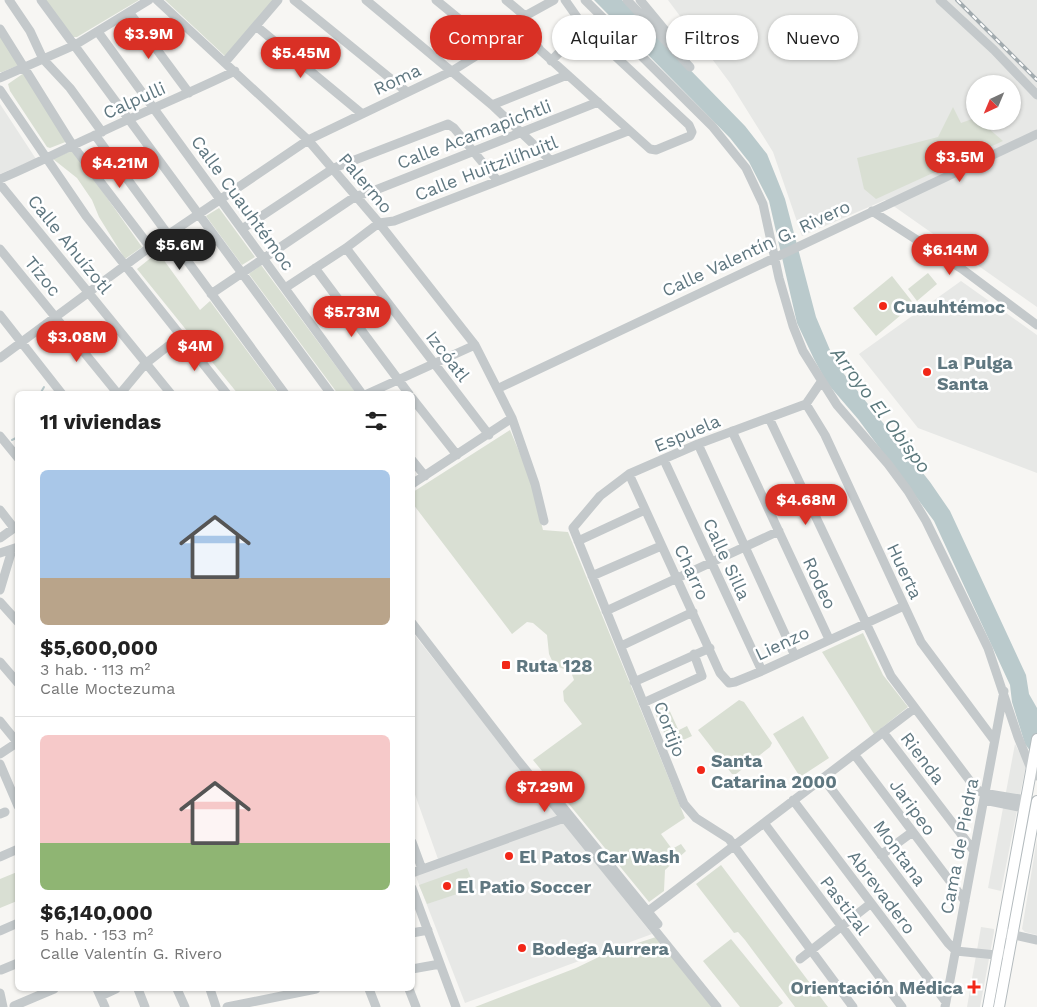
<!DOCTYPE html>
<html lang="es">
<meta charset="utf-8">
<style>
body{margin:0;font-family:"Work Sans",sans-serif;background:#f6f6f6;color:#222;height:100vh;display:flex;flex-direction:column;font-size:19px;white-space:nowrap}
*{box-sizing:border-box;margin:0}
p{font-size:16px;color:#767676}
.icon{flex:none;width:28px;height:28px;fill:none;stroke:currentColor;stroke-width:2;stroke-linecap:round;stroke-linejoin:round}
.map{position:relative;flex:1;overflow:hidden}
.drawer{position:absolute;left:15px;top:391px;width:400px;height:600px;display:flex;flex-direction:column;background:#fff;border-radius:8px;box-shadow:0 1px 4px #0004}
.drawer>*{flex:none}
.top-card{position:absolute;left:430px;top:15px;width:475px;height:45px;display:flex;gap:10px}
.needle{width:32px;rotate:224deg}
.fabs{position:absolute;left:966px;top:75px;display:grid;gap:10px}
.fabs a{display:grid;place-items:center;width:55px;height:55px;border-radius:50%;background:#fff;box-shadow:0 1px 4px #0004;font-size:25px}
.price{position:absolute;translate:-50% -42px;padding:0 11px;border-radius:18px;background:#d93025;color:#fff;font-size:16px;line-height:32px;filter:drop-shadow(0 1px 2px #0008)}
.price::after{content:'';position:absolute;left:50%;top:30px;width:15px;height:11px;margin-left:-8px;background:inherit;clip-path:polygon(0 0,100% 0,50% 100%)}
.price.current{background:#222;color:#fff}
ul{padding:0;list-style:none}
li{display:grid;align-content:center;gap:10px;height:265px;padding:0 25px}
li+li{border-top:1px solid #e0e0e0}
li span{display:grid;place-items:center;height:155px;border-radius:8px;color:#555}
li>.icon{margin-inline-start:auto}
span .icon{width:90px;height:90px;fill:#fffc;stroke-width:1}
li b{font-size:21px}
h2{display:flex;justify-content:space-between;align-items:center;height:60px;padding:0 25px;font-size:21px}
.tag{padding:0 18px;border-radius:22px;background:#fff;box-shadow:0 1px 4px #0004;font-size:18px;line-height:45px}
.tag.current{background:#d93025;color:#fff}
.map>svg:first-child{display:block}
.built{fill:#e7e8e6;fill-rule:evenodd}
.green{fill:#d9dfd3}
.water{fill:#bacacc}
.lines{fill:none;stroke-linecap:round;stroke-linejoin:round}
.stream{stroke:#bacacc;stroke-width:2}
.major-casing{stroke:#b4bbbe;stroke-width:12}
.minor{stroke:#c4c9cb;stroke-width:9}
.major{stroke:#fff;stroke-width:10}
.rail-casing{stroke:#a2abaf;stroke-width:4}
.rail{stroke:#fff;stroke-width:2;stroke-dasharray:5.5;stroke-linecap:butt}
.poi-dot{fill:#f22718;stroke:#fff;stroke-width:2}
.labels{text-anchor:middle;dominant-baseline:central;stroke-width:5;stroke-linejoin:round;paint-order:stroke}
.street-label{font-size:18px;fill:#5f7780;stroke:#fff}
.poi-label{font-size:18px;font-weight:bold;fill:#5f7780;stroke:#fff;text-anchor:start}
.water-label{font-size:19px;font-style:italic;fill:#5a787c;stroke:#fff}
</style>
<div class="map">
<svg width="1037" height="1007" viewBox="0 0 1037 1007">
<rect width="100%" height="100%" fill="#f7f6f3"/>
<path class="built" d="M668 0H1037V307L885 200 802 236 773 152 730 83ZM975 84H1012V121H975Z
M0 104 36 159 0 174Z
M961 281 1037 335V473L918 428 859 354Z
M413 633 652 934 465 1003 413 869 438 859 413 789Z
M1015 744 1026 765 1001 891 988 888Z
M1037 839V935L1025 932 1022 929Z
M981 927 994 929V932L980 1007H967Z"/>
<path class="green" d="M45 0H139L77 37H73Z
M165 0H276L226 57Z
M0 36 19 65 2 72H0Z
M24 73 68 141 50 148 47 147 10 91 8 84Z
M953 107 961 123 975 118V121H980L1003 141 876 199 864 189 857 158 938 137Z
M73 150 142 247 125 259 99 217 92 200 77 178 53 159Z
M219 208 255 257 242 265 206 216Z
M158 252 200 310 210 301 279 394H238L137 269Z
M261 265 356 393 338 394 249 274Z
M928 273 937 284 917 301 908 289Z
M892 276 914 304 876 336 853 308Z
M510 430 529 475 543 530 568 532 685 818 661 834 672 849 681 844 686 851 665 870 664 891 649 902 533 760 582 724 564 701 563 691 574 680 571 672 554 665 549 654 547 635 533 623 527 622 512 634 413 504V492Z
M863 633 883 675 908 707 874 734 822 652Z
M739 700 744 702 772 743 770 747 736 774H732L698 730Z
M667 705 678 729 665 735 654 711Z
M803 716 829 758 800 777 773 734Z
M687 726 692 736 670 746 665 737Z
M721 865 828 1007H795L745 940 738 932 734 933 696 884Z
M467 868 475 888 427 904 419 885Z
M17 872V901L0 908V879Z
M656 937 712 1007H475L576 968 607 953Z
M731 939 783 1003 778 1007H740L703 961Z"/>
<path class="water" d="M594 0H622L745 126 767 154 785 199 816 317 830 350 844 374 930 482 950 511 1026 675 1029 694 1037 708V760L1025 744 1012 702 1010 685 934 521 858 419 827 383 814 359 797 323 769 201 749 162 730 138Z"/>
<g class="lines">
<path class="stream" d="M40 394 44 387
M12 440 18 437"/>
<defs>
<path id="major" d="M988 1007 1037 739
M999 1007 1037 801"/>
</defs>
<use href="#major" class="major-casing"/>
<path class="minor" d="M9 0 30 31 43 59 70 88 102 132
M41 0 331 394
M157 0 308 140 379 223 475 345 512 418 535 484 544 521
M294 0 407 92
M366 0 492 105 550 160
M436 0 492 46
M506 0 525 16 528 32 540 50 650 149 656 150 690 136 692 132 689 125 584 27 565 0
M585 0 712 126 746 168 763 204 779 278 793 326 803 351 837 405 888 464 908 491 926 521 988 648 1018 737 1031 769 1037 776
M627 0 690 67
M640 0 679 47
M940 0 994 50 1037 95
M129 12 189 93
M256 26 361 113
M0 29 73 146 150 247
M98 32 362 394
M226 61 278 0
M551 61 584 27
M0 78 75 45 149 0
M0 90 86 216 227 394
M492 105 567 75
M95 135 285 394
M0 179C32 166 62 150 93 136 140 113 188 94 235 71
M0 184 171 394
M872 211 962 269 1037 325
M242 229 334 168 448 124 454 128 497 180
M346 248 489 435
M0 249 118 394
M315 268 409 394
M285 288 346 248 379 223 394 221 628 131
M211 294 356 196 368 193 598 102
M0 315 62 394
M0 358 150 247 308 140 452 71 492 46 525 16 554 0
M821 382 806 404 698 444 629 474 600 496 573 528 684 804 696 818 729 839 853 1007
M499 388 1037 134
M120 394 145 364 181 336
M367 394 475 345
M412 398 457 455
M806 404 825 435 921 642 994 740
M769 418 891 676 976 789 983 793 1026 800
M732 431 829 639
M0 436 18 458
M698 444 795 656
M412 460 425 476
M664 460 762 671
M629 474 720 673 729 683 735 682 762 671 904 606
M412 484 512 418
M0 510 14 528
M0 538 17 526
M578 541 645 510
M0 553 18 547
M592 576 661 546
M0 590 12 550
M0 602 18 622
M606 611 779 531
M412 623 516 758 717 1007
M621 646 693 612
M0 662 18 683
M634 682 710 648
M643 703 702 676 694 654
M0 721 17 742
M883 732 974 851
M0 754 18 742
M854 754 965 901
M0 764 18 806
M823 778 948 943 956 951 996 955 1004 953
M793 800 946 1002
M984 800 1024 808
M562 806 658 924
M0 814 5 812
M764 823 902 1007
M412 842 422 869
M881 855 911 833
M0 857 18 849
M412 873 567 817
M412 888 456 1007
M643 915 915 708
M0 931 18 923
M412 933 428 930
M1005 933 1037 940
M800 959 870 904
M412 969 440 964
M1 970 18 963
M97 989 105 1007
M138 989 145 1007
M177 989 185 1007
M210 989 216 1007
M369 989 376 1007
M409 989 416 1007
M0 993 3 1007
M101 996 116 989
M14 1006 54 989
M227 1007 316 989
M945 1007 1004 691"/>
<use href="#major" class="major"/>
<defs>
<path id="rail" d="M957 0 1037 80"/>
</defs>
<use href="#rail" class="rail-casing"/>
<use href="#rail" class="rail"/>
</g>
<g class="poi-dot">
<circle cx="883" cy="306" r="5"/>
<circle cx="927" cy="372" r="5"/>
<rect x="501" y="660" width="10" height="10" rx="2.5"/>
<circle cx="701" cy="770" r="5"/>
<circle cx="509" cy="856" r="5"/>
<circle cx="447" cy="886" r="5"/>
<circle cx="522" cy="948" r="5"/>
<path d="M971.5 979.5h5v5h5v5h-5v5h-5v-5h-5v-5h5z"/>
</g>
<g class="labels">
<g class="street-label">
<text transform="translate(397 79) rotate(-25)">Roma</text>
<text transform="translate(134 100) rotate(-24)">Calpulli</text>
<text transform="translate(474 134) rotate(-21)">Calle Acamapichtli</text>
<text transform="translate(486 168) rotate(-21)">Calle Huitzilíhuitl</text>
<text transform="translate(366 183) rotate(50)">Palermo</text>
<text transform="translate(243 203) rotate(54)">Calle Cuauhtémoc</text>
<text transform="translate(70 244) rotate(51)">Calle Ahuízotl</text>
<text transform="translate(756 248) rotate(-25)">Calle Valentín G. Rivero</text>
<text transform="translate(43 276) rotate(51)">Tízoc</text>
<text transform="translate(448 356) rotate(52)">Izcóatl</text>
<text transform="translate(687 433) rotate(-23)">Espuela</text>
<text transform="translate(727 559) rotate(65)">Calle Silla</text>
<text transform="translate(905 571) rotate(65)">Huerta</text>
<text transform="translate(692 572) rotate(65)">Charro</text>
<text transform="translate(820 583) rotate(65)">Rodeo</text>
<text transform="translate(782 643) rotate(-25)">Lienzo</text>
<text transform="translate(670 729) rotate(69)">Cortijo</text>
<text transform="translate(923 758) rotate(53)">Rienda</text>
<text transform="translate(913 807) rotate(54)">Jaripeo</text>
<text transform="translate(959 846) rotate(-79)">Cama de Piedra</text>
<text transform="translate(900 853) rotate(54)">Montana</text>
<text transform="translate(882 892) rotate(53)">Abrevadero</text>
<text transform="translate(845 905) rotate(53)">Pastizal</text>
</g>
<g class="poi-label">
<text x="893" y="306">Cuauhtémoc</text>
<text x="937" y="362">La Pulga<tspan x="937" dy="21">Santa</tspan></text>
<text x="516" y="665">Ruta 128</text>
<text x="711" y="760">Santa<tspan x="711" dy="21">Catarina 2000</tspan></text>
<text x="519" y="856">El Patos Car Wash</text>
<text x="457" y="886">El Patio Soccer</text>
<text x="532" y="948">Bodega Aurrera</text>
<text x="963" y="987" text-anchor="end">Orientación Médica</text>
</g>
<g class="water-label">
<text transform="translate(881 410) rotate(53)">Arroyo El Obispo</text>
</g>
</g>
</svg>
<div class="fabs">
<a><svg class="needle" viewBox="-14 -14 28 28"><path d="M0-13l5 13h-10z" fill="#e53935"/><path d="M0 13l5-13h-10z" fill="#767676"/></svg></a>
</div>
<b class="price" style="left:149px;top:60px">$3.9M</b>
<b class="price" style="left:301px;top:79px">$5.45M</b>
<b class="price" style="left:960px;top:183px">$3.5M</b>
<b class="price" style="left:120px;top:189px">$4.21M</b>
<b class="price current" style="left:180px;top:271px">$5.6M</b>
<b class="price" style="left:950px;top:276px">$6.14M</b>
<b class="price" style="left:352px;top:338px">$5.73M</b>
<b class="price" style="left:77px;top:363px">$3.08M</b>
<b class="price" style="left:195px;top:372px">$4M</b>
<b class="price" style="left:806px;top:526px">$4.68M</b>
<b class="price" style="left:545px;top:813px">$7.29M</b>
<div class="top-card">
<a class="tag current">Comprar</a>
<a class="tag">Alquilar</a>
<a class="tag">Filtros</a>
<a class="tag">Nuevo</a>
</div>
<section class="drawer">
<h2>11 viviendas<svg class="icon" aria-label="filters" viewBox="0 0 24 24"><path d="M4 7h16M4 17h16"/><circle cx="9" cy="7" r="2"/><circle cx="15" cy="17" r="2"/></svg></h2>
<ul>
<li><span style="background:linear-gradient(#a9c7e8 70%,#b9a48a 0)"><svg class="icon" aria-label="home" viewBox="0 0 24 24"><path d="M3 11l9-7 9 7M6 9v11h12V9"/></svg></span><div><b>$5,600,000</b><p>3 hab. · 113 m²</p><p>Calle Moctezuma</p></div></li>
<li><span style="background:linear-gradient(#f6c9c9 70%,#8fb573 0)"><svg class="icon" aria-label="home" viewBox="0 0 24 24"><path d="M3 11l9-7 9 7M6 9v11h12V9"/></svg></span><div><b>$6,140,000</b><p>5 hab. · 153 m²</p><p>Calle Valentín G. Rivero</p></div></li>
</ul>
</section>
</div>
